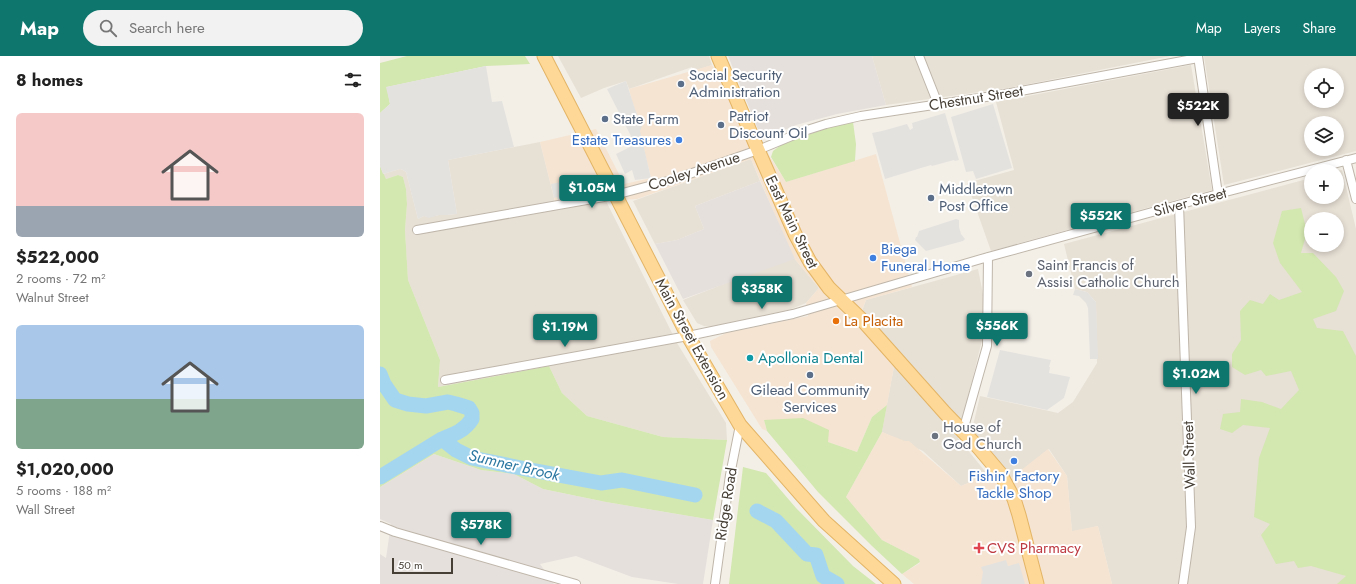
<!DOCTYPE html>
<meta charset="utf-8">
<style>
body{margin:0;font-family:Jost,sans-serif;background:#f2f2f2;color:#222;height:100vh;display:flex;flex-direction:column;font-size:15px;white-space:nowrap}
*{box-sizing:border-box;margin:0}
p{font-size:13px;color:#767676}
.icon{flex:none;width:22px;height:22px;fill:none;stroke:currentColor;stroke-width:2;stroke-linecap:round;stroke-linejoin:round}
.map{position:relative;flex:1;overflow:hidden}
.sheet{display:flex;flex-direction:column;background:#fff;width:380px}
.sheet>*{flex:none}
.fabs{position:absolute;left:924px;top:12px;display:grid;gap:8px}
.fabs a{display:grid;place-items:center;width:40px;height:40px;border-radius:50%;background:#fff;box-shadow:0 2px 6px #0003;font-size:20px}
.scale{position:absolute;left:12px;bottom:10px;width:61px;box-sizing:border-box;padding-left:4px;border:2px solid #463f36;border-top:0;font-size:11px;line-height:14px;white-space:nowrap;color:#463f36;-webkit-text-stroke:3px #fff;paint-order:stroke}
.price{position:absolute;translate:-50% -34px;padding:0 9px;border-radius:4px;background:#0f766e;color:#fff;font-size:13px;line-height:26px;filter:drop-shadow(0 1px 2px #0008)}
.price::after{content:'';position:absolute;left:50%;top:24px;width:12px;height:9px;margin-left:-6px;background:inherit;clip-path:polygon(0 0,100% 0,50% 100%)}
.price.active{background:#222;color:#fff}
ul{padding:0;list-style:none}
li{display:grid;align-content:center;gap:8px;height:212px;padding:0 16px}
li span{display:grid;place-items:center;height:124px;border-radius:6px;color:#555}
li>.icon{margin-inline-start:auto}
span .icon{width:72px;height:72px;fill:#fffc;stroke-width:1}
li b{font-size:17px}
h2{display:flex;justify-content:space-between;align-items:center;height:48px;padding:0 16px;font-size:17px}
header{display:flex;align-items:center;gap:24px;box-sizing:border-box;height:56px;padding:0 20px;background:#0f766e;color:#fff}
header strong{font-size:19px}
nav{display:flex;gap:22px;margin-inline-start:auto;font-size:14px}
.search{width:280px;height:36px;background:#f2f2f2;display:flex;align-items:center;gap:10px;box-sizing:border-box;padding:0 14px;border-radius:22px;color:#767676;font-size:15px}
main{display:flex;flex:1;min-height:0}
.map>svg:first-child{display:block}
.residential{fill:#e7e0d5;fill-rule:evenodd}
.commercial{fill:#f5e4d2}
.industrial{fill:#e6e0dc}
.green{fill:#d3e7b0}
.parking{fill:#e4e2df}
.lines{fill:none;stroke-linecap:round;stroke-linejoin:round}
.river{stroke:#a4d6f0;stroke-width:15}
.street-casing{stroke:#bfb6aa;stroke-width:10}
.primary-casing{stroke:#e3b466;stroke-width:15}
.street{stroke:#fff;stroke-width:8}
.primary{stroke:#fdd896;stroke-width:13}
.service-dot{fill:#5c6f8a;stroke:#fff;stroke-width:1.5}
.shop-dot{fill:#3f7fe0;stroke:#fff;stroke-width:1.5}
.worship-dot{fill:#6b7280;stroke:#fff;stroke-width:1.5}
.food-dot{fill:#e8710a;stroke:#fff;stroke-width:1.5}
.culture-dot{fill:#0f9aa8;stroke:#fff;stroke-width:1.5}
.health-dot{fill:#e0444e;stroke:#fff;stroke-width:1.5}
.labels{text-anchor:middle;dominant-baseline:central;stroke-width:4;stroke-linejoin:round;paint-order:stroke}
.service-label{font-size:15px;fill:#4e5e75;stroke:#fff;text-anchor:start}
.street-label{font-size:15px;fill:#463f36;stroke:#fff}
.shop-label{font-size:15px;fill:#366cbe;stroke:#fff;text-anchor:end}
.worship-label{font-size:15px;fill:#5b616d;stroke:#fff;text-anchor:start}
.food-label{font-size:15px;fill:#c56008;stroke:#fff;text-anchor:start}
.culture-label{font-size:15px;fill:#0d838f;stroke:#fff;text-anchor:start}
.health-label{font-size:15px;fill:#be3a42;stroke:#fff;text-anchor:start}
.water-label{font-size:16px;font-style:italic;fill:#2d78a2;stroke:#fff}
</style>
<header>
<strong>Map</strong>
<div class="search"><svg class="icon" aria-label="search" viewBox="0 0 24 24"><circle cx="10" cy="10" r="6"/><path d="M15 15l6 6"/></svg>Search here</div>
<nav><a>Map</a><a>Layers</a><a>Share</a></nav>
</header>
<main>
<section class="sheet">
<h2>8 homes<svg class="icon" aria-label="filters" viewBox="0 0 24 24"><path d="M4 7h16M4 17h16"/><circle cx="9" cy="7" r="2"/><circle cx="15" cy="17" r="2"/></svg></h2>
<ul>
<li><span style="background:linear-gradient(#f6c9c9 75%,#9aa5b1 0)"><svg class="icon" aria-label="home" viewBox="0 0 24 24"><path d="M3 11l9-7 9 7M6 9v11h12V9"/></svg></span><div><b>$522,000</b><p>2 rooms · 72 m²</p><p>Walnut Street</p></div></li>
<li><span style="background:linear-gradient(#a9c7e8 60%,#7fa58c 0)"><svg class="icon" aria-label="home" viewBox="0 0 24 24"><path d="M3 11l9-7 9 7M6 9v11h12V9"/></svg></span><div><b>$1,020,000</b><p>5 rooms · 188 m²</p><p>Wall Street</p></div></li>
</ul>
</section>
<div class="map">
<svg width="976" height="528" viewBox="0 0 976 528">
<rect width="100%" height="100%" fill="#f3efe7"/>
<path class="residential" d="M178 0H329L332 9 314 15 312 11 249 33 246 25 224 32 201 42Z
M492 0H790L628 32 506 49Z
M824 0H976V95L844 129ZM931 19H957V45H931ZM931 67H957V93H931Z
M811 9 832 134 611 195 587 127 634 114 616 46Z
M160 86 177 154 226 145 297 287 346 367 347 384 283 381 207 360 182 337 169 310 58 331 60 304 28 224 25 174 27 148 26 133 23 121 18 119 6 123 3 118 20 113 23 114 26 116 38 163 44 160 49 161 59 159H66L77 158 68 104Z
M371 103 380 125 315 150 324 173 297 184 275 188 253 145Z
M962 114 976 173V528H732L718 470 692 476 687 420 669 393 630 423 623 412 592 374 600 340 678 357 693 346 717 307 716 246 707 236 695 233 684 188 931 122V141H957V115ZM931 163H957V189H931Z
M413 201 439 232 426 247 396 259 333 271 324 270 317 267 303 244Z
M598 213 603 238V280L578 382 608 419 581 430 543 395 502 376 517 294 482 255 486 244Z"/>
<path class="commercial" d="M332 9 406 126 496 98 532 231 486 244 482 254 517 294 507 349 492 361 477 396 384 364 387 375 382 373 331 291 330 285 346 277 428 260 426 247 439 232 413 201 371 103 257 143 226 145 177 154 160 86 216 73 244 128 271 122 249 33Z
M502 376 525 385H529L581 430 623 412 630 423 668 393 687 420 692 475 718 470 732 528H534L522 518 540 507 539 503 502 484 466 441Z"/>
<path class="industrial" d="M348 0H492L506 49 457 58 416 69 388 81 380 78Z
M380 125 415 203 303 243 275 188 297 184 324 173 315 150Z
M54 398 101 414 134 418 163 433 226 446 333 464 323 528H298L252 521 196 500 160 508 174 528H0V498L6 502 11 468 0 463V431Z"/>
<path class="green" d="M27 0H145L150 8 106 10 7 31 10 48 0 57V7Z
M468 66H473L476 88 475 105 406 126 391 101 393 95 401 89 441 74Z
M0 110 6 123 18 119 23 121 26 133 27 148 25 174 28 224 60 304 58 331 169 310 182 337 207 360 283 381 347 384 333 464 226 446 163 433 134 418 101 414 54 398 0 431Z
M921 152 927 176 921 197H933L956 221 964 235 956 255 933 263 937 272 963 275 976 300V528H957L966 520 931 510 918 512 914 505 896 508 881 479 890 468 874 461 879 402 890 372 863 369 852 377 840 373 843 358 860 356 861 343 882 346 901 353 919 334 911 315 886 320 881 314 865 319 852 311V298L861 284 860 255 870 244 883 248 890 238 899 244 922 236 900 207 893 187 902 155Z
M507 349 502 376 466 441 502 484 539 503 540 506 522 518 492 490 438 436 387 375 384 364 423 362 449 374 448 386 477 396 492 361Z
M363 411 386 417 416 452 473 510 496 528H349Z"/>
<path class="parking" d="M106 10 112 46 122 45 134 91 68 104 77 158 66 159H59L49 162 44 160 38 163 26 116 23 114 20 113 3 118 0 110V57L10 48 6 31Z
M246 25 255 53 262 70 260 75 271 122 255 124 252 114 245 118 236 98 254 89 253 84 227 33Z
M613 48 632 112 596 123 593 115 586 116 571 61Z
M565 57 579 104 575 105 574 104 552 110 551 109 505 123 492 77 502 75 527 68 530 74 533 72 532 67Z
M211 120 217 132 215 135V137L178 144 177 141 174 142 171 128Z
M576 163 579 164V171L581 178 585 183 583 185 546 195 535 184 536 181H537L539 175Z
M695 233 707 236 716 246 718 303H710L708 252 706 247 699 240 693 239Z
M620 294 671 304 669 311H670L669 317 690 321 684 342 667 354 607 341Z
M626 504 628 510 639 507 645 528H601L603 516 601 511Z"/>
<g class="lines">
<path class="river" d="M0 318 4 328 15 344 28 348 46 350 68 346 76 348 89 352 92 357V363C84 375 75 378 62 383L76 394 92 402 151 414 221 427 242 424 315 439
M0 421 62 383
M377 455 396 465 427 498 436 499 443 520 457 528"/>
<defs>
<path id="street" d="M539 0 558 48
M818 0 838 138
M966 104 976 143
M799 149 811 471 803 528
M37 174 235 139 295 123 378 94 424 75 446 68 481 60 619 39 818 2
M65 324 308 280 413 258 608 201 838 138 976 102
M583 375 607 290 608 201
M0 470 15 476 196 528
M335 528 350 419 360 369"/>
<path id="primary" d="M164 0 308 280 360 369 444 465 514 528
M338 0 378 94 415 178 430 206 449 232 484 266 565 357 598 391 620 417 634 443 639 459 657 528"/>
</defs>
<use href="#street" class="street-casing"/>
<use href="#primary" class="primary-casing"/>
<use href="#street" class="street"/>
<use href="#primary" class="primary"/>
</g>
<g class="service-dot">
<circle cx="301" cy="28" r="4"/>
<circle cx="225" cy="63" r="4"/>
<circle cx="341" cy="69" r="4"/>
<circle cx="551" cy="142" r="4"/>
<circle cx="430" cy="319" r="4"/>
</g>
<g class="shop-dot">
<circle cx="299" cy="84" r="4"/>
<circle cx="493" cy="202" r="4"/>
<circle cx="634" cy="405" r="4"/>
</g>
<g class="worship-dot">
<circle cx="649" cy="218" r="4"/>
<circle cx="555" cy="380" r="4"/>
</g>
<circle class="food-dot" cx="456" cy="265" r="4"/>
<circle class="culture-dot" cx="370" cy="302" r="4"/>
<path class="health-dot" d="M597 486h4v4h4v4h-4v4h-4v-4h-4v-4h4z"/>
<g class="labels">
<g class="service-label">
<text x="309" y="19">Social Security<tspan x="309" dy="17">Administration</tspan></text>
<text x="349" y="60">Patriot<tspan x="349" dy="17">Discount Oil</tspan></text>
<text x="233" y="63">State Farm</text>
<text x="559" y="133">Middletown<tspan x="559" dy="17">Post Office</tspan></text>
<text x="430" y="334" text-anchor="middle">Gilead Community<tspan x="430" dy="17">Services</tspan></text>
</g>
<g class="street-label">
<text transform="translate(596 42) rotate(-9)">Chestnut Street</text>
<text transform="translate(314 115) rotate(-18)">Cooley Avenue</text>
<text transform="translate(810 146) rotate(-15)">Silver Street</text>
<text transform="translate(412 166) rotate(64)">East Main Street</text>
<text transform="translate(312 283) rotate(61)">Main Street Extension</text>
<text transform="translate(809 399) rotate(-92)">Wall Street</text>
<text transform="translate(346 448) rotate(-81)">Ridge Road</text>
</g>
<g class="shop-label">
<text x="291" y="84">Estate Treasures</text>
<text x="501" y="193" text-anchor="start">Biega<tspan x="501" dy="17">Funeral Home</tspan></text>
<text x="634" y="420" text-anchor="middle">Fishin’ Factory<tspan x="634" dy="17">Tackle Shop</tspan></text>
</g>
<g class="worship-label">
<text x="657" y="209">Saint Francis of<tspan x="657" dy="17">Assisi Catholic Church</tspan></text>
<text x="563" y="371">House of<tspan x="563" dy="17">God Church</tspan></text>
</g>
<g class="food-label">
<text x="464" y="265">La Placita</text>
</g>
<g class="culture-label">
<text x="378" y="302">Apollonia Dental</text>
</g>
<g class="health-label">
<text x="607" y="492">CVS Pharmacy</text>
</g>
<g class="water-label">
<text transform="translate(134 409) rotate(13)">Sumner Brook</text>
</g>
</g>
</svg>
<div class="fabs">
<a><svg class="icon" aria-label="locate" viewBox="0 0 24 24"><circle cx="12" cy="12" r="6"/><path d="M12 2v4M12 18v4M2 12h4M18 12h4"/></svg></a>
<a><svg class="icon" aria-label="layers" viewBox="0 0 24 24"><path d="M12 4l9 5-9 5-9-5zM3 14l9 5 9-5"/></svg></a>
<a>+</a>
<a>−</a>
</div>
<div class="scale">50 m</div>
<b class="price active" style="left:818px;top:71px">$522K</b>
<b class="price" style="left:212px;top:153px">$1.05M</b>
<b class="price" style="left:721px;top:181px">$552K</b>
<b class="price" style="left:382px;top:254px">$358K</b>
<b class="price" style="left:617px;top:291px">$556K</b>
<b class="price" style="left:185px;top:292px">$1.19M</b>
<b class="price" style="left:816px;top:339px">$1.02M</b>
<b class="price" style="left:101px;top:490px">$578K</b>
</div>
</main>
